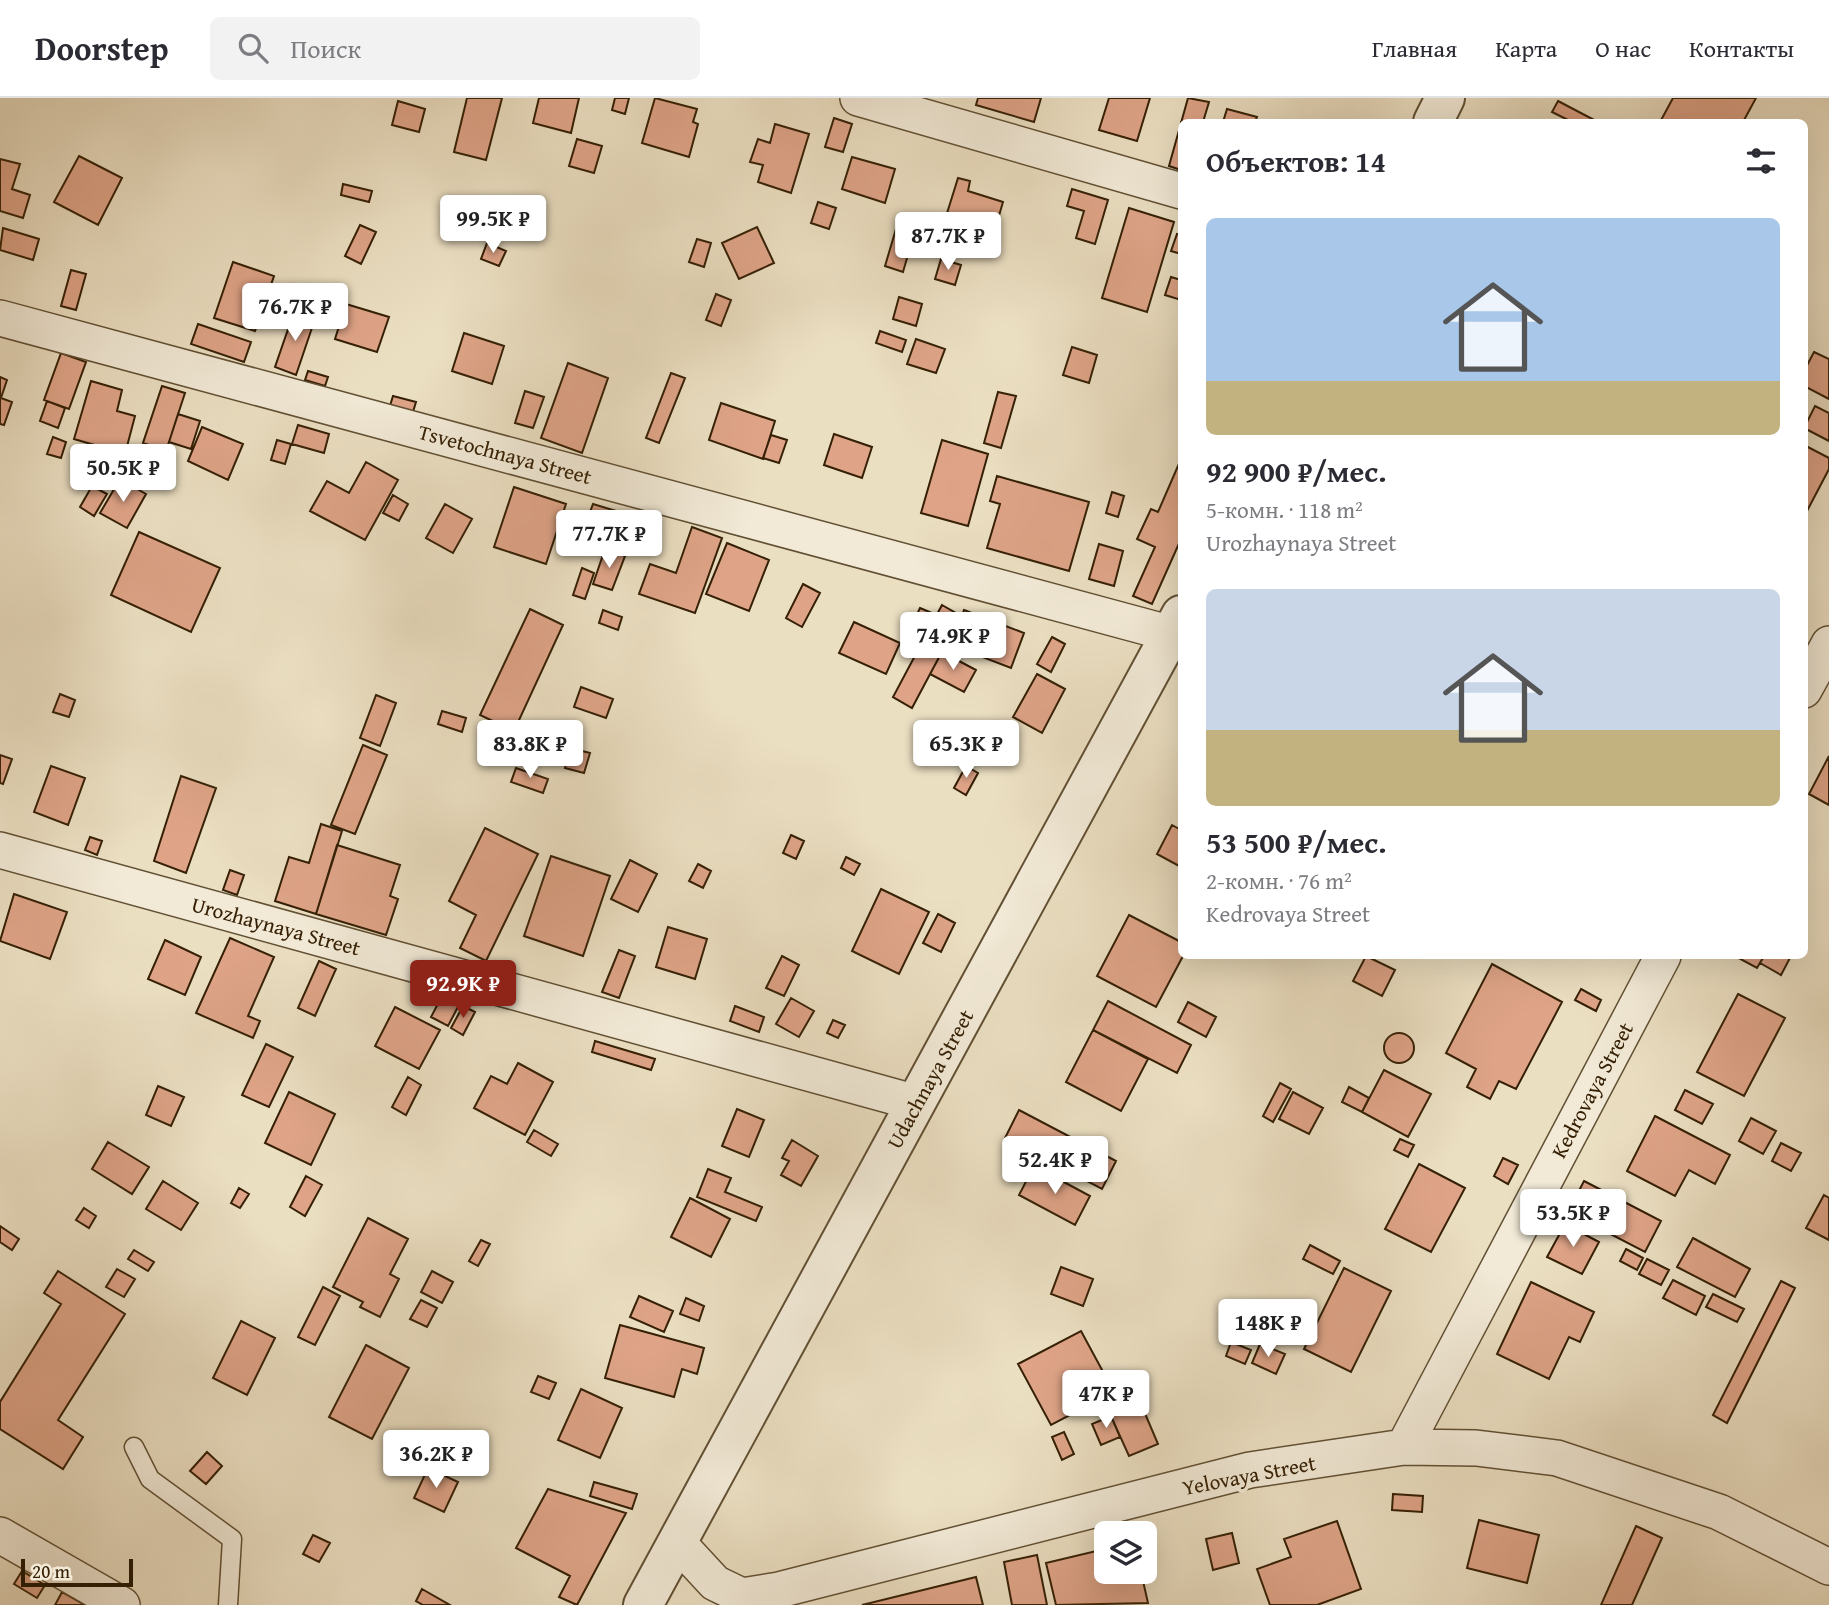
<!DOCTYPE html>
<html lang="ru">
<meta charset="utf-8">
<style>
body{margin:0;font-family:"Gentium Book Plus",serif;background:#f2f2f3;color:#2b2b33;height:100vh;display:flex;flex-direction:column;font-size:26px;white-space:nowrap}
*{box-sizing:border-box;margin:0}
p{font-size:23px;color:#7c7c81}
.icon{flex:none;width:38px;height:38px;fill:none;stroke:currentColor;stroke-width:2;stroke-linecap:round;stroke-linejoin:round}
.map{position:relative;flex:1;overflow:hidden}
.panel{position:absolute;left:1178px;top:21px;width:630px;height:840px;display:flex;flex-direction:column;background:#fff;border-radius:10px;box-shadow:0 7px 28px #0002}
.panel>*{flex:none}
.tools{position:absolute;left:1094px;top:1423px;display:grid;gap:14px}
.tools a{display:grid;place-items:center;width:63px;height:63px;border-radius:10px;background:#fff;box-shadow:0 7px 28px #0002;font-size:35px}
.scale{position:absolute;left:21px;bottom:18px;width:112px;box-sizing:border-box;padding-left:7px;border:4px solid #352005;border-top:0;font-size:19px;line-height:24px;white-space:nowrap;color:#352005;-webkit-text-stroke:5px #f2ead7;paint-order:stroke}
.price{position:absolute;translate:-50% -60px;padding:0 16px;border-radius:7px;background:#fff;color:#222;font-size:23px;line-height:46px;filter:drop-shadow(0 2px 4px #0008)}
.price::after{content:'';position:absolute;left:50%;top:42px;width:21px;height:16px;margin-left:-10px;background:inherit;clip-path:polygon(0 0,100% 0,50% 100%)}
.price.current{background:#8f2418;color:#fff}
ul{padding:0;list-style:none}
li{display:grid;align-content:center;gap:14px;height:371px;padding:0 28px}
li span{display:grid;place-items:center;height:217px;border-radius:10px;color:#555}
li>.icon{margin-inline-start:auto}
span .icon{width:126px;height:126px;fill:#fffc;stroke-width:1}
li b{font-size:30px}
h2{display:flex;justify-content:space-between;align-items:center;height:84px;padding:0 28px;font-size:30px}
header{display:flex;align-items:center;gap:42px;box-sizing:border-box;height:98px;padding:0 35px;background:#fff;border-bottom:2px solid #e1e1e2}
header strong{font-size:33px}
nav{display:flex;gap:38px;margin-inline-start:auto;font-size:24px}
.search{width:490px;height:63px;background:#f2f2f3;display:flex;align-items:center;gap:18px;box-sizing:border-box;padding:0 24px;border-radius:10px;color:#7c7c81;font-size:26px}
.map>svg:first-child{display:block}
.building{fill:#dfa488;stroke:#352005;stroke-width:2}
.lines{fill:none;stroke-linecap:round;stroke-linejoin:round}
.service-casing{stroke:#625034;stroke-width:21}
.minor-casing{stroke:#625034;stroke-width:38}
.tertiary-casing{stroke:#625034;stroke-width:42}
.service{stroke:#f2ead7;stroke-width:18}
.minor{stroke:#f2ead7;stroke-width:35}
.tertiary{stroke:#f2ead7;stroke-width:38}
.labels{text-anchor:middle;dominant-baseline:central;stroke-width:7;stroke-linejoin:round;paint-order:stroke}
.street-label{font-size:21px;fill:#352005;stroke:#f2ead7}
</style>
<header>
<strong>Doorstep</strong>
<div class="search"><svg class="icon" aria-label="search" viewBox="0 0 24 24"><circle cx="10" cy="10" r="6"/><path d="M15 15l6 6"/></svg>Поиск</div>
<nav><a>Главная</a><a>Карта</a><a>О нас</a><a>Контакты</a></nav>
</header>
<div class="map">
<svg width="1829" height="1507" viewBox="0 0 1829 1507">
<rect width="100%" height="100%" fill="#ebdfc2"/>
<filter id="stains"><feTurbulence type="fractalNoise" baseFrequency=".00286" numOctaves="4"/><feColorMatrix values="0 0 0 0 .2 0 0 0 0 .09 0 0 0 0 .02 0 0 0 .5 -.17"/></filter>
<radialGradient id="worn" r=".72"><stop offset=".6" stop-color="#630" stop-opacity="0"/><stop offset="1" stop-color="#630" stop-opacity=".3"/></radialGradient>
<path class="building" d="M467 0H502L486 62 454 54Z
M539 0H579L571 35 533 25Z
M615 0H629L625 16 612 12Z
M655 0 697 11 693 24 698 26 689 59 642 45Z
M978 0H1041L1034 24 976 7Z
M1109 0H1150L1137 43 1099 32Z
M1188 0 1209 4 1203 24H1181V72L1169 68Z
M1673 0H1756L1743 24H1660Z
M398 3 425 11 419 34 392 27Z
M1558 3 1598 24H1572L1552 14Z
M1227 11 1257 19 1255 24H1223Z
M834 20 852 26 843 54 825 49Z
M775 26 809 36 791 95 758 84 763 67 750 64 758 41 770 45Z
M577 41 602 48 594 75 569 68Z
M79 58 122 80 98 127 54 104Z
M852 59 895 71 885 105 842 91Z
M0 61 20 66 12 91 30 97 23 120 0 113Z
M958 80 970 83 968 93 1003 104 993 138 958 127 956 132 943 128Z
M343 86 372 93 369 104 341 97Z
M1072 91 1108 102 1095 146 1076 140 1084 113 1067 108Z
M818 104 836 110 829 131 811 125Z
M1129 110 1174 124 1147 214 1102 200Z
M360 127 376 134 361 166 345 158Z
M757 129 774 165 739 181 722 145Z
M3 130 39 141 33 162 0 152Z
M896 131 914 136 903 174 885 168Z
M1177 136 1181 137V156L1171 153Z
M697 141 711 145 704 169 689 164Z
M487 145 506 153 499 168 481 161Z
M941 161 961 167 955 187 935 181Z
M233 164 274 178 255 233 214 220Z
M71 172 86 176 76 212 61 208Z
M1171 179 1181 182V202L1165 197Z
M716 196 731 202 721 228 706 222Z
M899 199 922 206 916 228 893 221Z
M346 206 389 219 377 254 335 241Z
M294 214 315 221 296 277 275 269Z
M198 226 251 244 244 264 191 246Z
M880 233 906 242 902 254 876 245Z
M464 235 504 248 492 286 452 273Z
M916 241 945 251 936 275 907 266Z
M1072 249 1097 257 1089 285 1063 277Z
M1814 254 1829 261V301L1804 288V273Z
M61 255 86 264 69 311 44 302Z
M568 265 608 280 582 355 541 340Z
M308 273 328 279 325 288 305 282Z
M671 275 685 280 659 345 646 340Z
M0 279 7 282 1 300 12 304 4 327 0 326Z
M91 283 122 292 117 313 135 318 125 356 74 341Z
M162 288 185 295 166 353 143 345Z
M525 293 544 299 533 330 515 325Z
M998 294 1016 298 1001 350 984 345Z
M393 298 416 304 412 317 389 311Z
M47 303 65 310 58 330 40 323Z
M721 305 775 323 763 361 709 342Z
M1815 308 1829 315V343L1804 330Z
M178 316 200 323 191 351 169 344Z
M298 327 329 336 324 355 292 346Z
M202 329 243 346 228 382 188 363Z
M834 336 872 349 862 380 824 367Z
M771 337 787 342 779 365 763 360Z
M53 339 66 344 61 360 47 356Z
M277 342 291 346 285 366 271 362Z
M942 342 988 356 968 428 921 415Z
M1804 347 1829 360V371L1807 413 1804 412Z
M1181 361V441L1152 506 1133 498 1155 449 1137 441 1151 411 1158 414Z
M366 364 398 382 365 442 310 413 327 383 349 395Z
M997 378 1089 404 1069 473 987 450 1000 406 990 403Z
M120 381 146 396 127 430 100 415Z
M92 388 107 396 94 418 80 409Z
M514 389 566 406 546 466 494 449Z
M1112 394 1124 398 1118 419 1106 415Z
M393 397 408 406 399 423 383 415Z
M445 406 472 421 453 455 426 440Z
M593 406 616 413 605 446 581 438Z
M692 429 722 440 695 515 639 496 650 466 676 475Z
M139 434 220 470 191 534 111 497Z
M727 445 769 462 749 513 706 496Z
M1099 446 1123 453 1114 488 1089 481Z
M605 451 625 458 612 492 593 486Z
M582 470 594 475 585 501 573 497Z
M803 486 820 495 802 529 786 520Z
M942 507 961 518 912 610 893 599Z
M920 510 932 515 925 530 913 525Z
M530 511 563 527 514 633 480 617Z
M603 512 622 519 618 532 599 525Z
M964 512 1024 535 1011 570 951 547Z
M854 524 900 545 886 576 839 555Z
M1052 539 1065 546 1051 574 1037 566Z
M942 554 976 572 964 594 930 576Z
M1037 576 1065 591 1042 635 1013 619Z
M581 589 613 601 606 620 574 609Z
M60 596 75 602 69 619 53 614Z
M376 597 396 605 380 648 360 640Z
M442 613 466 620 462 634 438 626Z
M363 647 387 657 355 736 331 727Z
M570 650 590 655 584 675 565 670Z
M0 657 12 661 3 686 0 685Z
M1829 658V707L1809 696Z
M51 668 85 680 68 727 34 714Z
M966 668 978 675 966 697 954 690Z
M516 670 548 681 543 695 511 684Z
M181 678 216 690 186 775 154 763Z
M321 726 342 733 316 816 275 803 289 759 309 765Z
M1172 727 1181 732V769L1157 756Z
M485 730 538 756 486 863 460 850 476 817 449 803Z
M791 737 804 743 796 761 783 755Z
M90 739 102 743 97 757 85 752Z
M337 747 400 767 390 798 398 801 386 837 316 816Z
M551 758 610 778 583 858 524 838Z
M846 759 860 766 854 777 841 770Z
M630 762 657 776 638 814 611 801Z
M698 766 711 773 703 790 689 783Z
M230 772 244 777 237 797 223 792Z
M881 791 929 814 899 876 852 853Z
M14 796 67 814 50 861 0 843Z
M938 816 955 825 941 854 923 845Z
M1129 817 1181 844 1183 858 1156 909 1097 878Z
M668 829 707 841 695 881 656 869Z
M230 840 274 859 248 918 260 923 253 940 196 915Z
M165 842 201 859 185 897 148 881Z
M619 852 635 858 619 900 602 894Z
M782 858 799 867 784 898 766 890Z
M1366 858 1395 872 1382 898 1353 883Z
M1735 858H1764L1757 870Z
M1764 858H1791L1781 877 1760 865Z
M319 863 336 871 315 918 298 910Z
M1492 866 1562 904 1516 991 1499 983 1490 1001 1467 989 1476 971 1446 955Z
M1581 891 1601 902 1596 913 1575 902Z
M443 896 460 905 448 928 431 919Z
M1738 896 1785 920 1744 998 1697 974Z
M791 900 814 913 799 939 776 926Z
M1108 903 1191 947 1177 975 1093 932Z
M1188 904 1216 919 1206 939 1178 924Z
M463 908 475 914 463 937 451 930Z
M735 908 764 919 759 934 730 923Z
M395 909 440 932 419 971 375 948Z
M833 922 845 927 838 940 827 935Z
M1093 932 1148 961 1121 1013 1066 984Z
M1384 950a15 15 0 1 1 30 0a15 15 0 1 1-30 0Z
M595 943 655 961 651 972 592 954Z
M266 946 293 959 269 1009 242 997Z
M518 965 553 984 525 1037 474 1010 491 978 507 986Z
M1384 972 1431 996 1408 1039 1362 1014Z
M408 979 421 987 406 1017 392 1009Z
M1280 985 1291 991 1273 1024 1263 1018Z
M158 988 184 999 171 1028 146 1017Z
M1349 989 1369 1000 1362 1014 1342 1004Z
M1685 992 1713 1006 1702 1026 1675 1012Z
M289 994 335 1016 311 1067 265 1045Z
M1293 994 1323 1010 1309 1036 1279 1021Z
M737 1011 764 1022 749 1059 722 1048Z
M1019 1012 1116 1063 1102 1091 1005 1040Z
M1655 1018 1730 1057 1715 1086 1689 1072 1675 1098 1627 1073Z
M1751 1020 1776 1033 1763 1056 1739 1043Z
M534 1032 558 1046 551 1058 527 1044Z
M1400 1041 1414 1047 1408 1059 1394 1052Z
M792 1042 818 1058 801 1088 781 1077 789 1063 782 1060Z
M108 1044 149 1069 132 1096 92 1071Z
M1781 1045 1801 1055 1791 1073 1772 1063Z
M1503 1060 1518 1067 1508 1086 1494 1078Z
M1419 1066 1465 1090 1431 1154 1385 1131Z
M1034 1068 1090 1098 1075 1127 1019 1097Z
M708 1071 731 1080 725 1094 762 1109 756 1123 697 1099Z
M306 1078 322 1087 305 1118 290 1109Z
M163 1083 198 1105 181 1132 146 1111Z
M1584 1083 1661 1123 1645 1154 1568 1114Z
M239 1090 249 1096 240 1110 231 1105Z
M1824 1097 1829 1100V1142L1806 1130Z
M690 1100 730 1121 711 1159 671 1139Z
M84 1110 96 1118 89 1130 76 1122Z
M368 1120 408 1141 390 1176 399 1181 380 1219 360 1209 363 1204 333 1189Z
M1565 1126 1599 1144 1582 1176 1547 1159Z
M0 1128 19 1141 12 1152 0 1144Z
M1693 1140 1750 1171 1735 1199 1677 1169Z
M481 1142 490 1146 478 1168 469 1163Z
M1310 1147 1340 1163 1333 1176 1303 1161Z
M1626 1151 1643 1160 1637 1172 1620 1163Z
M134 1152 154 1164 148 1173 128 1161Z
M1647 1161 1669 1172 1661 1187 1639 1176Z
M1061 1169 1093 1181 1083 1208 1051 1196Z
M1344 1170 1391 1193 1351 1274 1304 1251Z
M117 1171 135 1181 124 1199 106 1189Z
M58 1173 125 1216 58 1322 83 1339 63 1371 0 1331V1304L61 1206 44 1195Z
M432 1173 453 1184 442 1205 421 1194Z
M1673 1182 1705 1198 1696 1217 1663 1200Z
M1781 1183 1795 1190 1727 1325 1713 1317Z
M1531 1184 1594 1214 1580 1244 1569 1239 1549 1281 1497 1256Z
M323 1189 340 1198 315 1247 298 1239Z
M1713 1196 1744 1211 1737 1224 1706 1209Z
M639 1198 673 1213 664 1234 630 1219Z
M686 1200 704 1208 699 1223 680 1216Z
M421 1202 437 1210 427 1229 410 1221Z
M241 1223 275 1240 247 1297 213 1280Z
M620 1227 704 1250 697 1276 682 1271 674 1299 605 1280Z
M1081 1233 1114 1294 1051 1327 1018 1266Z
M1231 1244 1251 1252 1245 1266 1226 1258Z
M1260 1246 1285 1256 1276 1276 1252 1265Z
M366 1247 409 1270 372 1341 329 1319Z
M538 1278 556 1285 549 1301 531 1294Z
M581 1291 622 1310 600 1360 558 1342Z
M1135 1292 1158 1346 1129 1358 1105 1305Z
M1111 1318 1120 1339 1101 1347 1092 1326Z
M1064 1334 1074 1356 1062 1362 1052 1339Z
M207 1354 222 1368 206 1386 190 1373Z
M428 1370 458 1384 444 1414 414 1400Z
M594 1384 637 1396 632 1411 590 1398Z
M548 1391 626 1415 577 1507 559 1499 570 1478 516 1450Z
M1393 1396 1423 1398 1422 1414 1392 1412Z
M1479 1422 1539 1437 1527 1485 1467 1470Z
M1337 1423 1361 1491 1317 1507H1270L1257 1471 1291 1459 1284 1441Z
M1636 1428 1662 1440 1632 1507H1601Z
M1232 1435 1239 1465 1213 1472 1206 1441Z
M313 1437 330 1445 319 1464 303 1456Z
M1106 1444V1474H1141L1148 1505 1056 1507 1046 1465 1105 1451Z
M1037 1457 1047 1507H1012L1004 1464Z
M22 1473 45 1487 37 1500 14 1486Z
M976 1479 983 1507H862Z
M422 1491 450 1507H423L416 1503Z
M62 1494 85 1507H55Z"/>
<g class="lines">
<defs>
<path id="service" d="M134 1349 150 1381 232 1441 228 1507"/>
<path id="minor" d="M858 0 1181 93
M0 220 1172 536
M1804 592 1829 546
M0 752 917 1005
M1404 1349 1663 858
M0 1437 122 1507
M678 1445 715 1485 742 1498 779 1492 1250 1372 1404 1349 1476 1350 1557 1360 1719 1414 1829 1469"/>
<path id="tertiary" d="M1433 24 1445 0
M643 1507 1181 517"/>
</defs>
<use href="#service" class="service-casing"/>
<use href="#minor" class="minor-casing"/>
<use href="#tertiary" class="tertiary-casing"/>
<use href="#service" class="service"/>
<use href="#minor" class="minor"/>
<use href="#tertiary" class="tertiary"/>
</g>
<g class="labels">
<g class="street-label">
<text transform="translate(505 356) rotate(15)">Tsvetochnaya Street</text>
<text transform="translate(276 828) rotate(15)">Urozhaynaya Street</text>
<text transform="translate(930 981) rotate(-61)">Udachnaya Street</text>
<text transform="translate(1592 992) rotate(-62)">Kedrovaya Street</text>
<text transform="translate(1249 1377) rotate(-11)">Yelovaya Street</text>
</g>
</g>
<rect width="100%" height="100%" filter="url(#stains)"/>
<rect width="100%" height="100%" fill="url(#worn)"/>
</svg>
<div class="tools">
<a><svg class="icon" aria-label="layers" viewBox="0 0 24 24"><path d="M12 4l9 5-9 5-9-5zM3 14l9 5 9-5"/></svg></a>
</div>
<div class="scale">20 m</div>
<b class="price" style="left:493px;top:157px">99.5K ₽</b>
<b class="price" style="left:948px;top:174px">87.7K ₽</b>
<b class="price" style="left:295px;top:245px">76.7K ₽</b>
<b class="price" style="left:123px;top:406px">50.5K ₽</b>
<b class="price" style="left:609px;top:472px">77.7K ₽</b>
<b class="price" style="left:953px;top:574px">74.9K ₽</b>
<b class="price" style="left:530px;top:682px">83.8K ₽</b>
<b class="price" style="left:966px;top:682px">65.3K ₽</b>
<b class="price current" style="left:463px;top:922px">92.9K ₽</b>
<b class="price" style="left:1055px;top:1098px">52.4K ₽</b>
<b class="price" style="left:1573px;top:1151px">53.5K ₽</b>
<b class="price" style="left:1268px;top:1261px">148K ₽</b>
<b class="price" style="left:1106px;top:1332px">47K ₽</b>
<b class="price" style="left:436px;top:1392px">36.2K ₽</b>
<section class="panel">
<h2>Объектов: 14<svg class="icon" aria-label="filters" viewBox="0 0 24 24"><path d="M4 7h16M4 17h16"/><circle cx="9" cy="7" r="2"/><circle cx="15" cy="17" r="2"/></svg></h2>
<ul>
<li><span style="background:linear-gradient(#a9c7e8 75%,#c2b280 0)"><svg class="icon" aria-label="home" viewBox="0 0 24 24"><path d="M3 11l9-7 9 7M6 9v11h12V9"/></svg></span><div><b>92 900 ₽/мес.</b><p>5-комн. · 118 m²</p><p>Urozhaynaya Street</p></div></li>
<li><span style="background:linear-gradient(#c9d6e8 65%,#c2b280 0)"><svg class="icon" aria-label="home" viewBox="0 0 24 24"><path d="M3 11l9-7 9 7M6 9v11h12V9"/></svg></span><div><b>53 500 ₽/мес.</b><p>2-комн. · 76 m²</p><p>Kedrovaya Street</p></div></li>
</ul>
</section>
</div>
